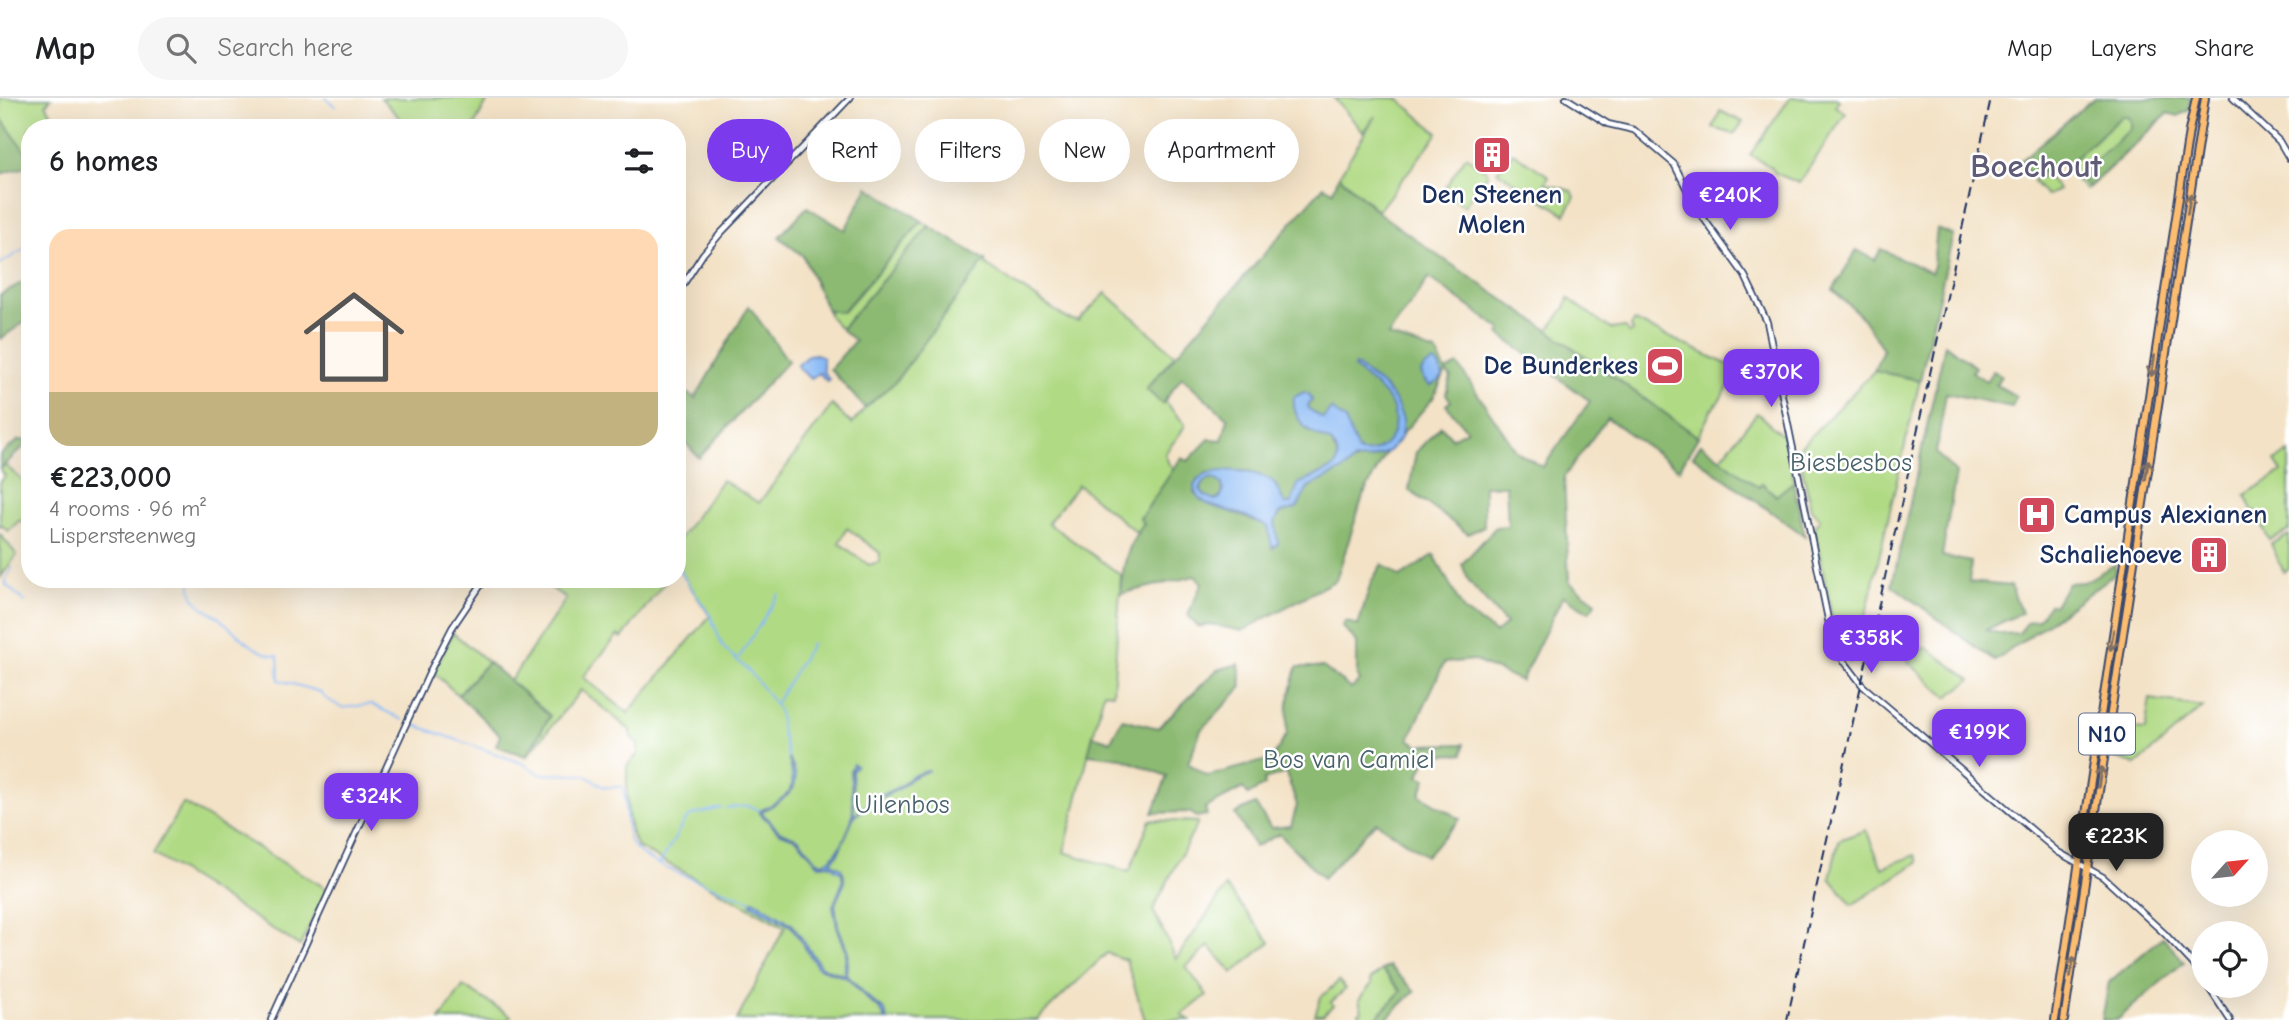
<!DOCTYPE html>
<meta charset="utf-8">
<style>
body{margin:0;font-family:"Comic Neue",sans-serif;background:#f6f6f6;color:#202124;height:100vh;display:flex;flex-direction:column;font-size:26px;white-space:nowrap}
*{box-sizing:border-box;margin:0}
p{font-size:23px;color:#757577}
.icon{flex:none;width:38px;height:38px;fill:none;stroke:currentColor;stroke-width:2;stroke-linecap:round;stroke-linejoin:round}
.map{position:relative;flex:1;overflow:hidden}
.details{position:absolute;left:21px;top:21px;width:665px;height:469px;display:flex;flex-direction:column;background:#fff;border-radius:28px;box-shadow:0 7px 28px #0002}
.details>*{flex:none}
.hud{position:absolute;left:707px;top:21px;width:665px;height:63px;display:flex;gap:14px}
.needle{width:46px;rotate:63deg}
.tools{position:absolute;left:2191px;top:732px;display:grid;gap:14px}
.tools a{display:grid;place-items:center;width:77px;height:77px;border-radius:50%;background:#fff;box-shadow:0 7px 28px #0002;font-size:35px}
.price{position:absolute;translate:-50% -60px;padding:0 16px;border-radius:14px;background:#7c3aed;color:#fff;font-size:23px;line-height:46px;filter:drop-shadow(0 2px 4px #0008)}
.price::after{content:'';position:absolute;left:50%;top:42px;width:21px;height:16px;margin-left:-10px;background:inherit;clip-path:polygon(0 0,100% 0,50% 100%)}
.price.selected{background:#222;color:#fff}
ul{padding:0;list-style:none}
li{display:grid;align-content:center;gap:14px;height:371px;padding:0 28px}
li+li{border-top:2px solid #e0e0e0}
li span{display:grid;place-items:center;height:217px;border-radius:21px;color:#555}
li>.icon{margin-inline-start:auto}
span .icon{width:126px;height:126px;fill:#fffc;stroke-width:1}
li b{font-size:30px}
h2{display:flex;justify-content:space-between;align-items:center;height:84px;padding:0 28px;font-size:30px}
.chip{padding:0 24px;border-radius:32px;background:#fff;box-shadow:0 7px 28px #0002;font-size:24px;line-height:63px}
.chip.selected{background:#7c3aed;color:#fff}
header{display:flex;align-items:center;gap:42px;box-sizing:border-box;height:98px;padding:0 35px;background:#fff;border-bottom:2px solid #e0e0e0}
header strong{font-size:33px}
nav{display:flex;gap:38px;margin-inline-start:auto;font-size:24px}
.search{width:490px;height:63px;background:#f6f6f6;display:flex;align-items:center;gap:18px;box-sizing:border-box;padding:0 24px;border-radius:38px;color:#757577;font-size:26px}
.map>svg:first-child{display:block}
.green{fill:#b1da85;stroke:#668472;stroke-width:2;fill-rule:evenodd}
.forest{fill:#8cba72;stroke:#547468;stroke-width:2;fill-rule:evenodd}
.water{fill:#89b9f5;stroke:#5274aa;stroke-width:2;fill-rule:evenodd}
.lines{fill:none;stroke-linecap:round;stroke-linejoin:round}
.stream{stroke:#89b9f5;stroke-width:2}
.tertiary-casing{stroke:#3b4a6e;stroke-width:8}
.primary-casing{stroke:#3b4a6e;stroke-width:10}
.tertiary{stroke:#fff;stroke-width:4.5}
.primary{stroke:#fcbd6f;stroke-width:6}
.rail{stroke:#1b2f5e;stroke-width:2;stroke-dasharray:10 5;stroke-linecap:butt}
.oneway{stroke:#806f66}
.labels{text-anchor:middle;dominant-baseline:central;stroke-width:5;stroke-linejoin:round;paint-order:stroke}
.shield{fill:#fff;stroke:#5f6d8e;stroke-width:2}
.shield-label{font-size:24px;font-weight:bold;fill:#1b2f5e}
.poi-label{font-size:26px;font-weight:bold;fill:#1b2f5e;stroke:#fff;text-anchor:end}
.park-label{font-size:26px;fill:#48626a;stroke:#fff}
.district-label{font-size:33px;font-weight:bold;fill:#605b76;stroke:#fff}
</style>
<header>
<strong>Map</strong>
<div class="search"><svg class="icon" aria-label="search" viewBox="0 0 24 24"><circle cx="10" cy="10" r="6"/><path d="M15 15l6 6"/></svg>Search here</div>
<nav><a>Map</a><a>Layers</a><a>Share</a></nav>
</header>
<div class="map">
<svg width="2289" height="922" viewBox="0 0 2289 922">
<rect width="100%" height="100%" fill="#fff"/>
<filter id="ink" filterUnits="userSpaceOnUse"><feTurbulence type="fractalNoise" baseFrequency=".0143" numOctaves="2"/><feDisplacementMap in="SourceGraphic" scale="14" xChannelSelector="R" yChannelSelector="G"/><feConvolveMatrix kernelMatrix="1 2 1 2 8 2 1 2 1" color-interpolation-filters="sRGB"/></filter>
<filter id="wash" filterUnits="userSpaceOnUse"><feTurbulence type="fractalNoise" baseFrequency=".00686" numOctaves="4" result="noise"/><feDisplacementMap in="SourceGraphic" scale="28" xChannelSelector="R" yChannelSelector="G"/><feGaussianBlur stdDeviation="1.57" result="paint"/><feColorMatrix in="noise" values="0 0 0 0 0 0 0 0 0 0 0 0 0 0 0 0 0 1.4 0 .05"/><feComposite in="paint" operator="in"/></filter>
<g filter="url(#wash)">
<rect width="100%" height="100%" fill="#f3e2c6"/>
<path class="green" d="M0 0H51L46 6 60 30H30V60L0 19Z
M381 0H489L473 30H409Z
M1334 0H1397L1438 35 1378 113 1339 78 1375 18 1363 34Z
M1790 0H1836L1839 2 1835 8 1846 15 1799 85 1775 75 1771 69 1750 57Z
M2094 0H2185L2086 92 2057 62 2047 72 2050 74 2029 78 2019 64Z
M1720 13 1743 24 1734 36 1713 30Z
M1513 55 1549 78 1545 85 1572 93 1575 99 1565 116 1497 73Z
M1466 58 1487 73 1488 76 1464 108 1443 93Z
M2037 78 2049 80 2058 92 2046 98 2033 83Z
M922 123 929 128 841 231 830 219 827 212 843 214Z
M985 162 986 167 1068 221 1078 223 1106 195 1175 257 1146 291 1162 305 1164 303 1185 326C1184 334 1170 347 1165 356L1169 366 1175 371 1140 420 1144 424 1136 434 1078 387 1048 425 1121 477 1113 595 1104 594 1064 754 1129 774 1150 722 1198 724 1153 812 1176 861 1226 789 1270 844 1233 875 1209 848 1186 869 1207 897 1182 917 1190 922H1145L1126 862 1107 855 1037 922H737L785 829 637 749C625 726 627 694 627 668L638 656V646L631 639 630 632 581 592 526 659 550 618 510 583 566 501 546 486 549 481H667L622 540 618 537 583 579 628 615 710 518 677 469V444L722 382 759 405 832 307 852 326 865 310 895 284ZM847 430 880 455 879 464 869 467 839 445Z
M1568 200 1611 231 1625 229 1629 235 1633 234 1631 228 1635 223 1737 271V277L1714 310 1712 311 1698 339 1548 232 1565 210Z
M1874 273 1920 282 1857 555 1850 564 1834 528 1814 429 1820 421 1811 411 1798 351Z
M1757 315 1786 341 1794 385 1777 398 1762 386 1758 390 1720 361Z
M2289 354V433L2269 442 2256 413 2253 414 2245 397 2282 374 2275 363Z
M5 367 30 389V429L20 422 8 433 2 427 0 429V383L5 378 0 371Z
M0 436 17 457 0 480Z
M2289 437V471L2284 474 2271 446Z
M453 535 488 564 458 597 433 574Z
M1926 549 1971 582 1947 599 1908 564Z
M2150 601 2203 609 2136 667 2110 659 2115 629 2145 632Z
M183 705 327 791 300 848 153 756Z
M1866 732 1882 770 1915 757 1918 764 1852 807 1830 780 1839 742Z
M1382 872 1402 893 1374 922H1364L1359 915 1362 913 1359 902 1372 885 1370 882Z
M1339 883 1346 891 1331 904 1333 907 1323 917H1315L1321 899Z
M463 888 511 918 507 922H440Z"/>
<path class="forest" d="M2094 0H2191L2189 12 2178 18 2168 15 2089 89 2078 78 2131 30V24L2127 18H2122L2065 69 2057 62 2047 72 2050 74 2044 75 2042 72 2026 74 2019 64Z
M0 19 30 60V68L0 76Z
M1339 78 1379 115 1432 153 1548 232 1698 339 1679 371 1607 320 1564 379 1569 484 1596 504 1589 514 1563 498 1521 583 1473 562 1444 565 1409 641 1418 647 1464 646 1463 656 1428 657 1419 678 1426 681 1420 697 1460 721 1426 758 1376 724 1323 780 1279 736 1255 749 1235 716 1255 706 1271 730 1291 728 1297 707 1286 675 1264 682 1265 687 1248 697 1243 690 1205 710 1207 717 1197 719 1189 714 1153 715 1167 678 1121 660 1088 656 1093 637 1111 643 1122 621 1158 630 1217 572 1239 566 1242 589 1201 632 1188 665 1208 678 1272 661 1287 636 1288 605 1297 569H1323L1351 591 1360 583 1357 577V544L1342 528 1346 523 1358 528 1371 484 1382 466 1400 479 1434 457 1464 513 1495 535 1506 526 1469 484 1462 466 1496 429 1508 428 1506 388H1484V428L1468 436 1409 392 1416 354 1441 328 1452 340 1467 332 1446 307 1451 303 1446 296 1451 279 1446 274 1433 300 1386 355 1363 398 1336 482 1242 533 1209 526 1198 529 1188 517 1202 485 1195 478 1120 496C1122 472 1128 444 1144 425L1140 421 1181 360 1188 363 1209 341 1222 342 1228 321 1182 279 1162 306 1146 291 1324 88 1333 93ZM1429 180 1502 232 1499 236 1590 303 1543 369 1517 354 1458 267 1446 273 1436 254 1388 238ZM1309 296 1312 302 1308 307 1309 311 1323 321 1331 311 1361 361C1357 362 1311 387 1308 391 1303 396 1301 404 1296 410L1280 415 1275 424 1278 446 1273 450 1268 428 1202 403 1194 394 1197 382 1207 375 1248 373 1275 386 1285 406H1291L1317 377 1334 370 1339 361 1331 343 1309 333 1298 319Z
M868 89 922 123 842 214 827 212 803 158 779 139 807 109 845 132Z
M929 128 985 162 895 284 865 310 830 271 855 243 841 231Z
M1937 131 1953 137 1920 282 1874 273 1883 251 1861 218 1833 192 1857 152 1875 162 1881 151 1932 175Z
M30 180V220L0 241V197Z
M749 208 788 263 699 360 677 335V289L695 300Z
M1945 246 1975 269 1972 274 1986 283 1993 273 2001 277 1996 287 2016 298 2012 309 1946 295 1936 355 1956 375 1942 458 1971 464 1969 484 2011 488 2021 515 1986 532 2002 536 2019 535 2028 524 2038 522 2049 506 2055 507 2068 485 2084 484 2116 466 2115 476 1995 563 1892 487Z
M19 342 30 343 0 371V357Z
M1701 346 1758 389 1762 385 1776 398 1793 384 1805 438 1693 358Z
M1201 391a11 11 0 1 1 22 0a11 11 0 1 1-22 0Z
M488 564 550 618 526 658 496 648 500 637 458 597Z
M2163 839 2184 864 2117 922H2102L2109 884Z
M1389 868 1415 893 1385 922H1374L1401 893 1382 872Z"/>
<path class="water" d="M817 256 823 260V273L829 281 827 283 819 275 810 281 797 268 808 257Z
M1434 264 1440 269 1442 279 1440 282 1430 288 1423 281 1421 274 1425 269Z
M1355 267 1384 289 1395 302 1403 322 1401 340 1388 354 1370 361 1355 362 1343 372 1313 387 1308 390 1297 410 1280 415 1275 424 1278 446 1272 450 1268 428C1259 426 1252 420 1243 417 1227 411 1195 409 1194 388 1204 366 1252 371 1271 382 1278 387 1280 399 1285 406H1291L1298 386 1334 370C1340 361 1338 352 1331 344 1330 343 1322 340 1321 339 1304 332 1292 318 1294 299L1304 294 1309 296 1312 302 1308 307 1309 311 1323 321 1331 311 1345 322 1358 353C1366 356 1375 354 1383 348 1390 343 1393 337 1394 329 1400 300 1370 285 1354 270ZM1213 380 1222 386 1223 394 1220 400 1215 402 1204 397 1200 391 1206 382Z
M788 659C808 692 785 699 761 714L779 733 799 741 816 762 822 765C838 761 852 729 853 712 853 699 851 685 850 672L853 666 856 668 852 672 854 718 875 700 899 689 912 678 929 672 911 680 899 691 871 704 853 720 838 756 831 764 841 770 844 777V786L835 806 838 828 848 854 846 877 872 903 885 912 887 922H885L881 912 870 904 847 880 818 870 791 828 751 806 754 802 792 826 821 869 844 877 846 853 837 828 833 808 843 784 842 775 829 766 819 767 797 741 778 734 759 714C763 710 768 710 773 706 797 694 795 682 788 659Z"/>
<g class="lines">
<path class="stream" d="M326 0 336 9
M350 22 359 30
M0 166 24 151 30 158
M677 469 710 517 723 549 751 575 779 612 781 631 788 659
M12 470 6 481V487L25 504
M192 481C190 488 191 497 196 502 202 510 210 514 218 519 235 533 255 557 278 558L279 582 320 594 324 599 342 610 371 606 403 622
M739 560 779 496
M775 606 812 545
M412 626 522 665 540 676 585 677 604 689H623C627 707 624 726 630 743 640 768 725 791 751 803
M726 710 748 708 759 712
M660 766 685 722 692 717 721 710"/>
</g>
</g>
<g filter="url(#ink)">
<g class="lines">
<defs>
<path id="tertiary" d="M1566 0 1608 26 1634 32 1674 66 1697 111 1745 178 1767 224 1830 531 1841 559 1863 588 2058 754 2103 779 2165 836 2193 866 2203 882
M2233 0 2279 43 2289 60
M677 196 703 156 720 136 850 0
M2207 887 2230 922
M271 922 432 569 452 530 485 481"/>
<path id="primary" d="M2055 922 2189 33 2196 0
M2064 922 2205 0"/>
</defs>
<use href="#tertiary" class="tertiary-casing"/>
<use href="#primary" class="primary-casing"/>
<use href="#tertiary" class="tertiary"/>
<use href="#primary" class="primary"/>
<path class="rail" d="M1787 922 1991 0"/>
</g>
<defs><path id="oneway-shaft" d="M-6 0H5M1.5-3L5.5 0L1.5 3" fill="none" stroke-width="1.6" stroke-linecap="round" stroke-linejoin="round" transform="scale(1.75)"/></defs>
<g class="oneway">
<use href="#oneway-shaft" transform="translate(2189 106) rotate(-81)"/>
<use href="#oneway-shaft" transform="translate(2153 268) rotate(99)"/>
<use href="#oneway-shaft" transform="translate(2147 372) rotate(-81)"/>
<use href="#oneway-shaft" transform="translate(2112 542) rotate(99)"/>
<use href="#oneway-shaft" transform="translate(2100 679) rotate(-81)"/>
<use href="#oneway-shaft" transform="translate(2072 869) rotate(-81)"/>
</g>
</g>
<defs>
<symbol id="building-square" viewBox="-11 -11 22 22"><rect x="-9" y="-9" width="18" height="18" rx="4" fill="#d1495b" stroke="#fff"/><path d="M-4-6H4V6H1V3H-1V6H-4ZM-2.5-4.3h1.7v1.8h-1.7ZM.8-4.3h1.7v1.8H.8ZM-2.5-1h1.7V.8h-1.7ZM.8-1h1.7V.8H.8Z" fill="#fff"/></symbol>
<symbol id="stadium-square" viewBox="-11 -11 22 22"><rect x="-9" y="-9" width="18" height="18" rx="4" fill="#d1495b" stroke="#fff"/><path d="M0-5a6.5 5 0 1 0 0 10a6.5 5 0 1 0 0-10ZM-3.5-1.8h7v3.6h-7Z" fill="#fff"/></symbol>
<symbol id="hospital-square" viewBox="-11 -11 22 22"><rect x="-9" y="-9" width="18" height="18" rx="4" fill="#d1495b" stroke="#fff"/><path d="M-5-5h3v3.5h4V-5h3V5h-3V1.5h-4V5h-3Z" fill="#fff"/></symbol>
</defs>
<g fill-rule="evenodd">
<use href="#building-square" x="1470" y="35" width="44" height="44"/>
<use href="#stadium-square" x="1643" y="246" width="44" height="44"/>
<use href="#hospital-square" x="2015" y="395" width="44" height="44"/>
<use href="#building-square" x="2187" y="435" width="44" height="44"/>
</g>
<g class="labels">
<rect class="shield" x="2079" y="615.5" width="56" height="41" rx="5"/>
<g class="shield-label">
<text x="2107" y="636">N10</text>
</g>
<g class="poi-label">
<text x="1492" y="97" text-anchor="middle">Den Steenen<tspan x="1492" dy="30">Molen</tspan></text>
<text x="1638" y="268">De Bunderkes</text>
<text x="2064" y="417" text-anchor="start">Campus Alexianen</text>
<text x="2182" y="457">Schaliehoeve</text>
</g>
<g class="park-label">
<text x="1851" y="365">Biesbesbos</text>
<text x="1349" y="662">Bos van Camiel</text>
<text x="902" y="707">Uilenbos</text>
</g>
<g class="district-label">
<text x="2036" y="68">Boechout</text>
</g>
</g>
</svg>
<div class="tools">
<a><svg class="needle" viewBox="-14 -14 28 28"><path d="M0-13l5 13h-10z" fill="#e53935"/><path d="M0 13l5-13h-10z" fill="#757577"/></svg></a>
<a><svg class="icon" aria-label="locate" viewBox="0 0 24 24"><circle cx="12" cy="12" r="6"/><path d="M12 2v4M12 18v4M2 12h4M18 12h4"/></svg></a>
</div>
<b class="price" style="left:1730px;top:134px">€240K</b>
<b class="price" style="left:1771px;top:311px">€370K</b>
<b class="price" style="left:1871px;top:577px">€358K</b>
<b class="price" style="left:1979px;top:671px">€199K</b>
<b class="price" style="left:371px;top:735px">€324K</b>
<b class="price selected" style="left:2116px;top:775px">€223K</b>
<div class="hud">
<a class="chip selected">Buy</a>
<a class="chip">Rent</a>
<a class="chip">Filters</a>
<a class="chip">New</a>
<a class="chip">Apartment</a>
</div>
<section class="details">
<h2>6 homes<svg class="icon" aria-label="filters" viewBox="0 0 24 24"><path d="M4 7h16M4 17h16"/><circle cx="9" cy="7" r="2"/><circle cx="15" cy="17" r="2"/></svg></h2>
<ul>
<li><span style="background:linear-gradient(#ffd9b3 75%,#c2b280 0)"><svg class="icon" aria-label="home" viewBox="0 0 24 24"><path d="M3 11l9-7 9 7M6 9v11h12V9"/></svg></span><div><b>€223,000</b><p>4 rooms · 96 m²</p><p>Lispersteenweg</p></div></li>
</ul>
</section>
</div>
